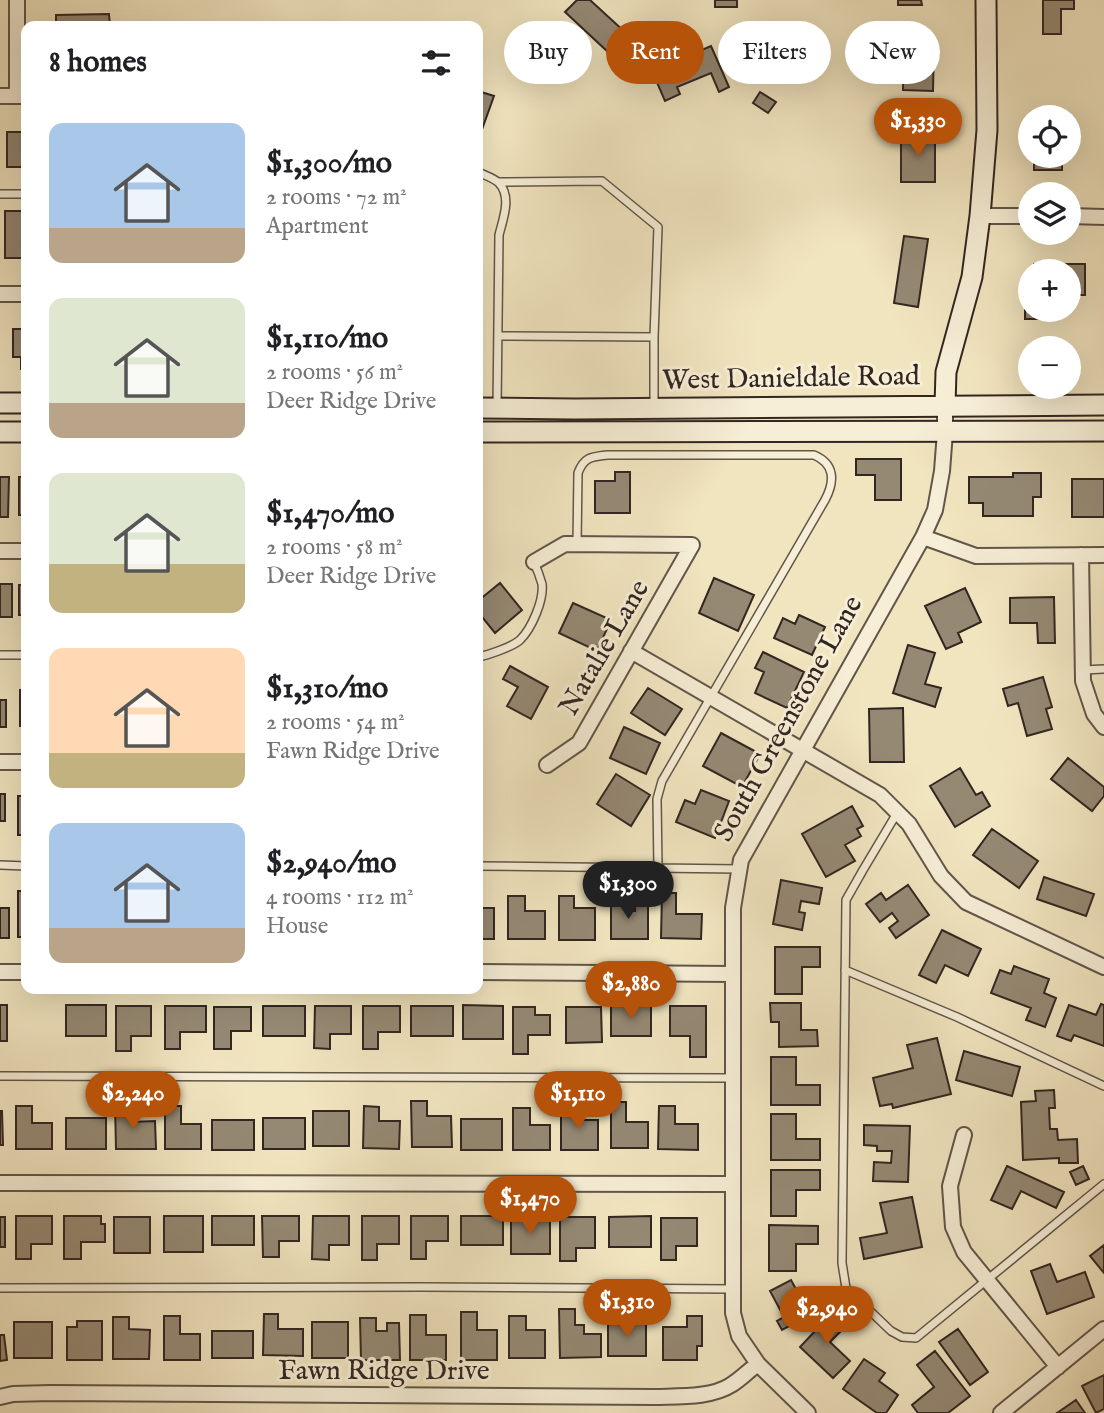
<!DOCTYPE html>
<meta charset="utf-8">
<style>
body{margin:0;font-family:"IM FELL English",serif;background:#f2f2f2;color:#202124;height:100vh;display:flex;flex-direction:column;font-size:26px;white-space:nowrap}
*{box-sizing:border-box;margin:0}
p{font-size:23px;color:#757577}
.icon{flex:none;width:38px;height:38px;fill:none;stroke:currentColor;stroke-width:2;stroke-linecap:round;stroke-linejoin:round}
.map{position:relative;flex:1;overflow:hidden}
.side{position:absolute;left:21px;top:21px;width:462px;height:973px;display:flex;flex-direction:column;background:#fff;border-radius:14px;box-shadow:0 7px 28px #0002}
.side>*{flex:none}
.hud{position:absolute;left:504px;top:21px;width:494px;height:63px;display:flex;gap:14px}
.controls{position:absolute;left:1018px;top:105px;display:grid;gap:14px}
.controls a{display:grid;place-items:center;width:63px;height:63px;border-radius:50%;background:#fff;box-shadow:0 7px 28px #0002;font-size:35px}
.price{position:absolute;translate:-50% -60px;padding:0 16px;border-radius:24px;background:#b45309;color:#fff;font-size:23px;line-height:46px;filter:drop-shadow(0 2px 4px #0008)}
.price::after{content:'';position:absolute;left:50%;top:42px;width:21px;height:16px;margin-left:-10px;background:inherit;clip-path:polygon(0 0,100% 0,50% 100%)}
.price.on{background:#222;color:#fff}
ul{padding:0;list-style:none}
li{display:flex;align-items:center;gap:21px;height:175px;padding:0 28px}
li span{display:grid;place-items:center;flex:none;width:196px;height:140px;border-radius:14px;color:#555}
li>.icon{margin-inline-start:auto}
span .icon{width:84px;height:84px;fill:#fffc;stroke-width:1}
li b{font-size:30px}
h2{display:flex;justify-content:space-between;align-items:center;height:84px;padding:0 28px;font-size:30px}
.tag{padding:0 24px;border-radius:32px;background:#fff;box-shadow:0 7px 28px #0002;font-size:24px;line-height:63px}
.tag.on{background:#b45309;color:#fff}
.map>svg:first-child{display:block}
.building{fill:#958974;stroke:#322621;stroke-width:2}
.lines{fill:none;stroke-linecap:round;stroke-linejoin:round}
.lane-casing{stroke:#625649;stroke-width:10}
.street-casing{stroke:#625649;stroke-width:18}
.secondary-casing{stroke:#322621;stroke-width:23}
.lane{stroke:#f6eed6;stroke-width:7}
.street{stroke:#f6eed6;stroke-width:14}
.secondary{stroke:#f6eed6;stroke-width:19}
.labels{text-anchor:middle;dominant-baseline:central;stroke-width:6;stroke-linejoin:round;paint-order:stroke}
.street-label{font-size:28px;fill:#322621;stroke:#f6eed6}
</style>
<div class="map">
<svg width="1104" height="1413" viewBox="0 0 1104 1413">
<rect width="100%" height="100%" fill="#f1e5c0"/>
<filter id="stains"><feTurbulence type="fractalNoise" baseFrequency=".00286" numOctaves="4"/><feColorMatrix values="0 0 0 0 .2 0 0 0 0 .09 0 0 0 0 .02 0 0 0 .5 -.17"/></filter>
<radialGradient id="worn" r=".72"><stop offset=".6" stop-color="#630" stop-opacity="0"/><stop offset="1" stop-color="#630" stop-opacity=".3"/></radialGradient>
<path class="building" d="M577 0H590L626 33 608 52 565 12Z
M715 0H737V7H715Z
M898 0H921L922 5H898Z
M1043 0H1074V9H1061V34H1043Z
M109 14 110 26H56V15Z
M904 41H934L933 91 903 90Z
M711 46 729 87 719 92 711 73 677 87 680 94 665 101 652 71Z
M478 91 494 96 480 135 478 136Z
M760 92 776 102 768 113 753 103Z
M7 132H26V157H23V167H7Z
M901 135H935V182H901Z
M1034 156H1062V170H1034Z
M5 211H26V258H5Z
M904 236 928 239 918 307 894 303Z
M1034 264H1085V295H1069V271H1034Z
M1025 289H1031V310H1041V319H1025Z
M13 329H26V369H21V357H13Z
M856 459H901V500H875V475H856Z
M615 472H630V513H595V481H615Z
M1013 473H1041V497H1033V516H983V503H969V477H1013Z
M0 477H9L8 517H0Z
M19 477H26V515H19Z
M1072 479H1104V517H1072Z
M714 578 754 595 738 631 699 613Z
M500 583 522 610 495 633 478 612V601Z
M0 584H12V617H0Z
M19 585H26V615H19Z
M965 588 981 622 958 633 962 642 946 649 925 606Z
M1054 597 1055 643H1038L1037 623H1010V598Z
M573 603 611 620 597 651 559 633Z
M799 615 825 627 812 655 774 638 783 618 795 624Z
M908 645 935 653 925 684 941 688 935 707 893 693Z
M763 652 804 672 787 708 755 693 764 672 755 668Z
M510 666 548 687 531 719 507 706 518 687 503 679Z
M1043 677 1052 707 1046 709 1052 729 1027 736 1018 703 1008 706 1003 689Z
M648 688 682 709 665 735 631 713Z
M20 690H26V726H20Z
M0 700H6V727H0Z
M903 708 904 762H870L869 709Z
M624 727 660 743 646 774 610 758Z
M721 733 760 754 742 787 703 766Z
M1068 758 1104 787V796L1092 811 1051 779Z
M960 768 976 795 982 792 990 806 955 827 930 786Z
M616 774 650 795 631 826 597 804Z
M701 790 729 801 715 838 676 822 685 800 695 804Z
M0 794H5V821H0Z
M18 796H26V835H18Z
M852 806 863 826 857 829 861 836 845 845 855 861 826 877 802 834Z
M992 829 1038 861 1019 888 973 855Z
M1044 877 1094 894 1086 916 1037 899Z
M781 880 822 888 819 904 801 901 799 912 805 913 802 930 773 924Z
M908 885 929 915 896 938 889 928 898 921 892 913 880 922 866 904 881 893 886 900Z
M18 891H26V937H18Z
M662 893H676V914H702L701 939 661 938Z
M508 896H525V911H545V939H508Z
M559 896H574V908H595V940H559Z
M611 897H626V911H635V905H648V939H611Z
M0 908H9V938H0Z
M478 908H494V939H478Z
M942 930 981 949 968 976 945 965 936 983 919 975Z
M775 947H820V967H802V994H775Z
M1014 966 1049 979 1044 993 1056 998 1045 1027 1026 1020 1031 1008 991 993 1000 970 1011 974Z
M770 1003H801V1030H817L818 1046 779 1047V1022H771Z
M1101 1004 1104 1005V1046L1074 1035 1071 1041 1057 1036 1069 1005 1096 1015Z
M0 1005H7V1041H0Z
M66 1005H106V1036H66Z
M463 1005 503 1006V1039H463Z
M116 1006H151V1036H131V1051H116Z
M165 1006H206V1032H180V1049H165Z
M263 1006H305V1036H263Z
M315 1006H351V1034H330V1049L314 1048Z
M363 1006H400V1032H378V1049H363Z
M411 1006H453V1036H411Z
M611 1006H651V1036H611Z
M670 1006H706V1057H690V1036H670Z
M214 1007H251V1031H231V1049H214Z
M513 1007H535V1015H550V1035H528V1054H513Z
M566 1007H601L602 1042 566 1043Z
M937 1038 951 1094 893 1108 892 1104 880 1106 873 1078 913 1068 907 1045Z
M964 1051 1020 1067 1012 1096 956 1080Z
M771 1057H796V1085H820V1105H771Z
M1054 1090 1055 1108H1049L1050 1129H1057L1058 1140 1077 1139 1078 1163H1059V1158L1023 1160 1021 1102 1036 1101 1035 1091Z
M411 1101H427V1116H451L452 1147H412Z
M611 1102H626V1122H648V1148H611Z
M115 1104H131V1122L155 1121 156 1149H116Z
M16 1106H32V1123H52V1149H16Z
M165 1106H181V1124H201V1149H165Z
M364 1106 379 1107V1121H400L399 1149 363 1148Z
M659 1106H675V1124H698V1150L658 1149Z
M561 1107H579V1120H598V1150H561Z
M513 1108H530V1125H550V1150H513Z
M0 1111H2L3 1145H0Z
M313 1111H349V1146H313Z
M771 1114H796V1139H820V1160H771Z
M66 1118H106V1149H66Z
M263 1118H305V1149H263Z
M461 1119H502V1150H461Z
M212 1120H254V1150H212Z
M864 1125 910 1126 908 1182 873 1181 874 1162 891 1163 892 1151H877V1146L864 1145Z
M1007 1166 1064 1192 1056 1208 1021 1191 1012 1209 991 1200Z
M1083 1166 1089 1179 1076 1185 1070 1172Z
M771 1170H820V1190H796V1216H771Z
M912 1197 922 1247 864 1259 860 1238 887 1233 880 1203Z
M16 1216H52V1244H31V1259H16Z
M64 1216H101V1224H105V1242H81V1259H64Z
M164 1216H203V1252H164Z
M212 1216H254V1245H212Z
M262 1216H299V1241H279V1257H263Z
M313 1216H349V1245H329V1260L312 1259Z
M362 1216H399V1244H377V1260H362Z
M411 1216H448V1241H426V1259H411Z
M461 1216H503V1245H461Z
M651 1216V1247H609V1217Z
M0 1217H5V1247H0Z
M114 1217H150V1253H114Z
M511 1217H550V1254H511Z
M560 1217H595V1248H576V1261H560Z
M661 1218H697V1246H676V1260H661Z
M769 1225 818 1226V1244H796V1271H769Z
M1104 1245V1273L1090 1256Z
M1050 1264 1057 1282 1085 1272 1094 1297 1047 1314 1031 1271Z
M791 1280 810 1315 782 1330 777 1321 784 1317 770 1291Z
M559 1309H575V1325H584V1334H601V1357L560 1358Z
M461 1312H477V1330H497V1360H461Z
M833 1312 847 1325 830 1342 850 1361 833 1378 800 1347Z
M264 1314H278V1329H303V1356L263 1355Z
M410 1315H426V1335H446V1360H410Z
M164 1316H180V1334H200V1360H164Z
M509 1316H526V1330H545V1358H509Z
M687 1316H702V1346H697V1360H663V1327H687Z
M113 1317H129V1329L150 1330 149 1359H113Z
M360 1318H376V1331H387V1323H399L400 1360H361Z
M77 1321H102V1360H67V1327H77Z
M14 1322H52V1358H14Z
M312 1322H348V1358H312Z
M608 1322H646V1356H608Z
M958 1329 988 1372 970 1385 939 1342Z
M212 1331H253V1358H212Z
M0 1335H4L7 1360 0 1361Z
M935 1351 970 1396 948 1413H918L912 1405 934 1387 917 1365Z
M864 1359 885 1373 879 1381 898 1395 886 1413H877L843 1389Z
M1104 1375V1409L1096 1413 1082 1386Z
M1076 1400 1085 1413H1057Z"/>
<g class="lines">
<defs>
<path id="lane" d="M478 172C484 175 494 178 499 183 512 197 503 219 499 235L497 408
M498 182 602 181 658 227 654 337V408
M0 194H26
M498 336 654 337
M577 544 578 473C584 457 591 457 607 455H814C835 464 835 481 825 500L662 781 657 799 658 868
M0 655H26
M478 657C488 655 512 647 520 640 532 628 544 600 542 584 540 577 537 569 534 562
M1083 670 1104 669
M897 813 863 870 846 900 842 1263 846 1288 891 1331 902 1337 916 1338 1104 1184
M0 865 26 866
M478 866 739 869
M845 970 957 1017 1104 1086
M0 1076 732 1078
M0 1288 421 1287 732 1289"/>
<path id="street" d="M0 96H25
M17 96V0
M980 216H1031
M1069 216 1104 217
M0 294H26
M923 537 976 556 1104 555
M0 551H26
M1081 555 1083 681 1094 714 1104 727
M534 562 565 544 692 545 579 743 547 765
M631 651 880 795 909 824 941 876 966 902 1104 967
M0 762H26
M0 972H26
M478 972 732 974
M964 1135 950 1186 953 1227 964 1252 1058 1367
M0 1183 732 1184
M0 1397 13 1394 50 1393 654 1397C678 1396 711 1398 731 1385 741 1379 749 1370 758 1364
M808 1413 758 1364 739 1336 733 1313V908L741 860 923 537 935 510 942 471 945 432V405
M1001 1413 1104 1329"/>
<path id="secondary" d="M0 403H26
M945 405 946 372 972 277 980 216 987 130 986 0
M478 408 575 409 1104 405
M0 432H26
M478 432 1104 431"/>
</defs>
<use href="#lane" class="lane-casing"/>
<use href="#street" class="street-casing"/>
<use href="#secondary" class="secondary-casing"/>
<use href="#lane" class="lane"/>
<use href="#street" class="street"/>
<use href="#secondary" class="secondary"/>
</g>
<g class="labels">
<g class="street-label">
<text transform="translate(791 379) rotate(-1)">West Danieldale Road</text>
<text transform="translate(605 648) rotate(-60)">Natalie Lane</text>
<text transform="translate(789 719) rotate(-61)">South Greenstone Lane</text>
<text x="384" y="1371">Fawn Ridge Drive</text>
</g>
</g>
<rect width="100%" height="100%" filter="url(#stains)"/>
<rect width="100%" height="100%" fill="url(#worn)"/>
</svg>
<div class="controls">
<a><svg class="icon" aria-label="locate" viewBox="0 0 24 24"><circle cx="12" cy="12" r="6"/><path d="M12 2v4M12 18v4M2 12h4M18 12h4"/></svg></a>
<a><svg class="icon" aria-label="layers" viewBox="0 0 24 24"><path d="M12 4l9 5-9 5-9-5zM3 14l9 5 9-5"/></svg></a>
<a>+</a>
<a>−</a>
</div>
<b class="price" style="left:918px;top:158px">$1,330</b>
<b class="price on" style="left:628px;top:921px">$1,300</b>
<b class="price" style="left:631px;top:1021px">$2,880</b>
<b class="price" style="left:133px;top:1131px">$2,240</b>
<b class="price" style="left:578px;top:1131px">$1,110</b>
<b class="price" style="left:530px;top:1236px">$1,470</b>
<b class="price" style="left:627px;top:1339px">$1,310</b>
<b class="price" style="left:827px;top:1346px">$2,940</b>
<div class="hud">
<a class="tag">Buy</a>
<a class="tag on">Rent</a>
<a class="tag">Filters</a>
<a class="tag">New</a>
</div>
<section class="side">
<h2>8 homes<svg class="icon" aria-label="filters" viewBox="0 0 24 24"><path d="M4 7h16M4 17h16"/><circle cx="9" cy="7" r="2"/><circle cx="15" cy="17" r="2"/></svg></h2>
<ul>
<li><span style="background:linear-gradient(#a9c7e8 75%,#b9a48a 0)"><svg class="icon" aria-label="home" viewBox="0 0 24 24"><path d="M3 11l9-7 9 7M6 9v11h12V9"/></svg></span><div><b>$1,300/mo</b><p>2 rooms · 72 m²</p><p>Apartment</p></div></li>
<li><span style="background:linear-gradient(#dfe7d0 75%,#b9a48a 0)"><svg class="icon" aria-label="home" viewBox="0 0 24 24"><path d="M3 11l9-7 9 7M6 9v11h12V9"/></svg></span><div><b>$1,110/mo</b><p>2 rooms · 56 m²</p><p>Deer Ridge Drive</p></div></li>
<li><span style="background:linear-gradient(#dfe7d0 65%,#c2b280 0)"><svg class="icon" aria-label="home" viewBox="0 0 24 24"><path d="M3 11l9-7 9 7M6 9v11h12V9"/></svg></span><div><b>$1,470/mo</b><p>2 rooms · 58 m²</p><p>Deer Ridge Drive</p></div></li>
<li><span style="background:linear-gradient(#ffd9b3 75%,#c2b280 0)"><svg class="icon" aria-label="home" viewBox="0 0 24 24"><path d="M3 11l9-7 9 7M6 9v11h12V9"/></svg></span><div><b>$1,310/mo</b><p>2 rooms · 54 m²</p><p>Fawn Ridge Drive</p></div></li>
<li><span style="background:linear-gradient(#a9c7e8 75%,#b9a48a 0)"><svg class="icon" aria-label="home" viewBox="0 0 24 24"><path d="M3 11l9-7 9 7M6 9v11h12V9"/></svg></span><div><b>$2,940/mo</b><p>4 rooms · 112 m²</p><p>House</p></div></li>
</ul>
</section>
</div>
